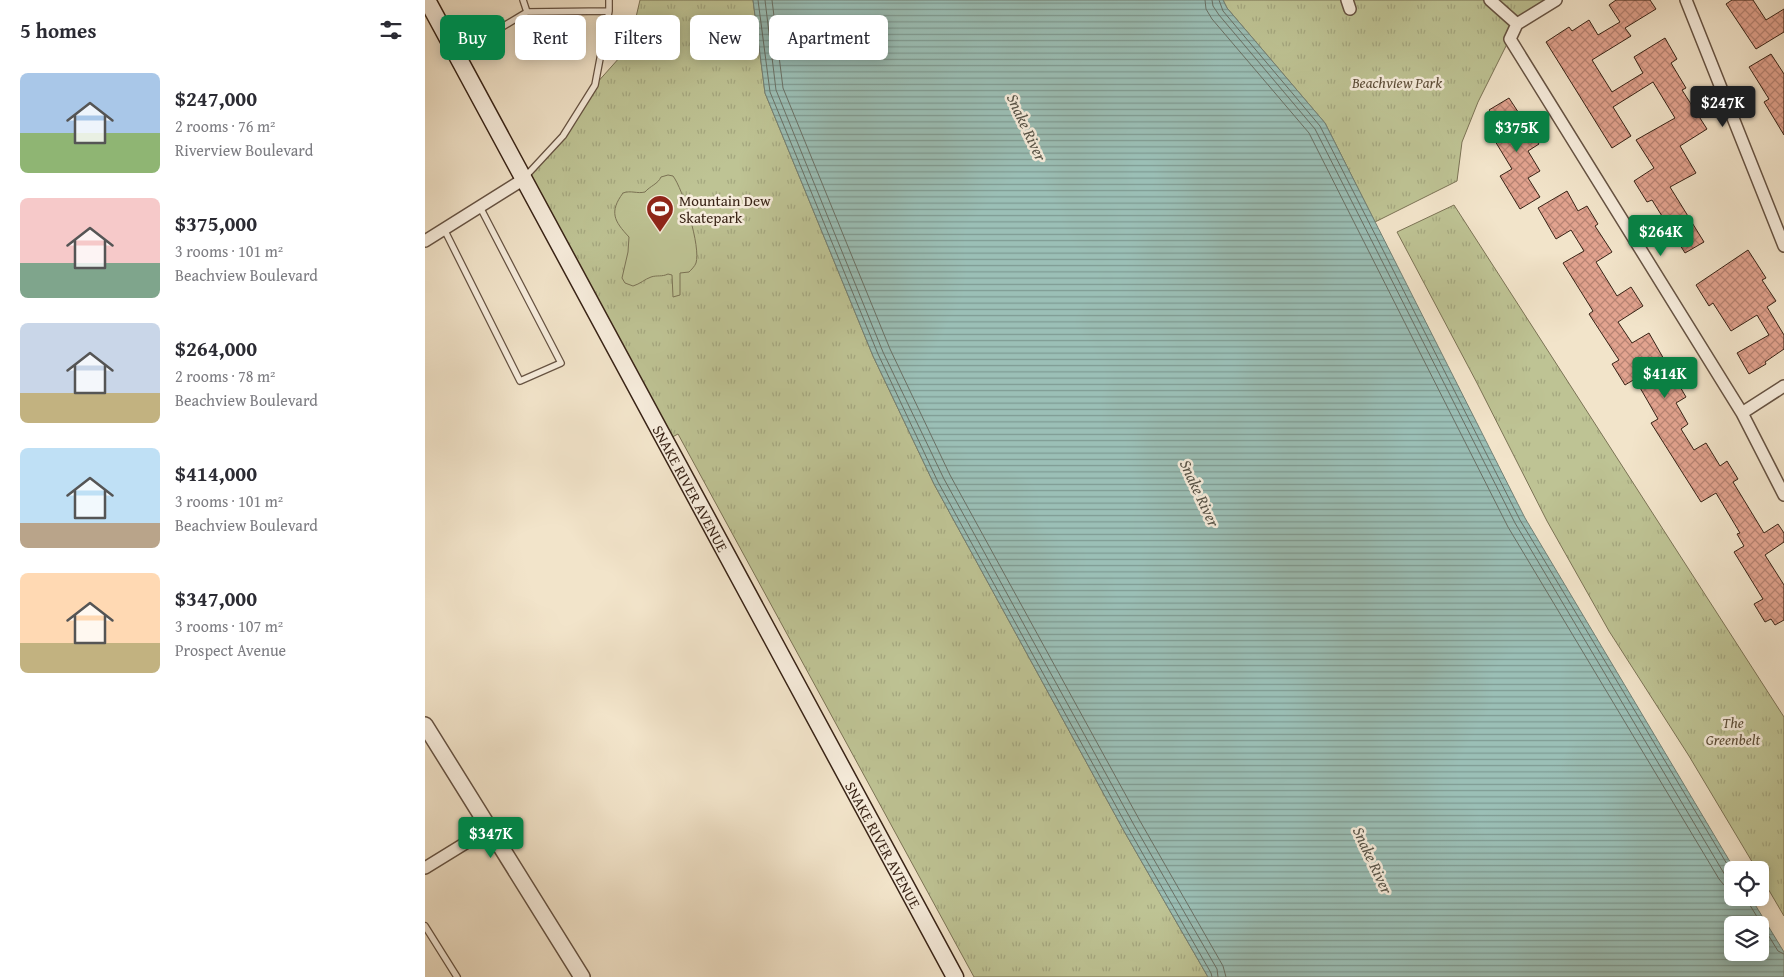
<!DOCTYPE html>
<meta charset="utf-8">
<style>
body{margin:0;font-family:"Gentium Book Plus",serif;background:#f2f2f3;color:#2b2b33;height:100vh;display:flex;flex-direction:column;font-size:19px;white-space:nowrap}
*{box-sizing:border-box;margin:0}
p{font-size:16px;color:#7c7c81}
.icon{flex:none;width:28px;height:28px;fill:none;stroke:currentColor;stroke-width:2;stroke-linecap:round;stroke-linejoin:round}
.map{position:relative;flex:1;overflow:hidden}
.panel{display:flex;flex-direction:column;background:#fff;width:425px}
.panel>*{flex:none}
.hud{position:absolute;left:15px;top:15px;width:475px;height:45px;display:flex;gap:10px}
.controls{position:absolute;left:1299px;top:861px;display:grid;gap:10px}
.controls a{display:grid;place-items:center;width:45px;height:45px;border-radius:8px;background:#fff;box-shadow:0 2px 12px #0003;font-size:25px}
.price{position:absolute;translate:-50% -42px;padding:0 11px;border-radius:5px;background:#0b8043;color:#fff;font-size:16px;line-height:32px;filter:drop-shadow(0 1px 2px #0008)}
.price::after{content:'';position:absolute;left:50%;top:30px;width:15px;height:11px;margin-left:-8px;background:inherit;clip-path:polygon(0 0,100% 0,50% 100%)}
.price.current{background:#222;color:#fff}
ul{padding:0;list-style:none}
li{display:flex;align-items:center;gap:15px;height:125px;padding:0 20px}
li span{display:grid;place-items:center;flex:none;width:140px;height:100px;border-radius:8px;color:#555}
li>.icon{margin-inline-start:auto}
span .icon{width:60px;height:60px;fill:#fffc;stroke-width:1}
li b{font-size:21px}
h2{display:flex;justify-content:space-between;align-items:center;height:60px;padding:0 20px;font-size:21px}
.chip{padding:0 18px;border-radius:8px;background:#fff;box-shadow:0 2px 12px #0003;font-size:18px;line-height:45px}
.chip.current{background:#0b8043;color:#fff}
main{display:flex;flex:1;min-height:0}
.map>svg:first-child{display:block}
.park{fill:url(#park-tufts);stroke:#7b7355}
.pitch{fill:#bec394;stroke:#7b7355}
.water{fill:url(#water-rules);stroke:#738176;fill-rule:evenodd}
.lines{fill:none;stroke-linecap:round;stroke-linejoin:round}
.shore{stroke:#6a7166;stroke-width:1}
.building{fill:url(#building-cross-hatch);stroke:#382316}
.service-casing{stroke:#665343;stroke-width:8}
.minor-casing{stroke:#665343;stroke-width:14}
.tertiary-casing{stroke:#665343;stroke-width:18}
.secondary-casing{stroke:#382316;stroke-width:19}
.service{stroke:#f7eddd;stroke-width:5.5}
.minor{stroke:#f7eddd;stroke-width:11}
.tertiary{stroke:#f7eddd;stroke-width:15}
.secondary{stroke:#f7eddd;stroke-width:16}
.labels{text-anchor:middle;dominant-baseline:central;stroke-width:5;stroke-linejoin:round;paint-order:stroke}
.park-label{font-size:15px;font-style:italic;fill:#5a4b36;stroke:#f7eddd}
.poi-label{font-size:15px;fill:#382316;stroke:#f7eddd;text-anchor:start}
.street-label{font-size:15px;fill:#382316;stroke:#f7eddd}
.water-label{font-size:16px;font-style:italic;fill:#565246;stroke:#f7eddd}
</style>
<main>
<section class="panel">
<h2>5 homes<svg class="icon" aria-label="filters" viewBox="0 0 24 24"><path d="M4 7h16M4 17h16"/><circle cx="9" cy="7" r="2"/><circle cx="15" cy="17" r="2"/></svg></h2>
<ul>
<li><span style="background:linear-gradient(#a9c7e8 60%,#8fb573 0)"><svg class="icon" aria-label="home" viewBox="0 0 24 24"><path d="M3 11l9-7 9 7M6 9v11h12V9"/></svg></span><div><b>$247,000</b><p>2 rooms · 76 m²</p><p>Riverview Boulevard</p></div></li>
<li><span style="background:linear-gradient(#f6c9c9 65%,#7fa58c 0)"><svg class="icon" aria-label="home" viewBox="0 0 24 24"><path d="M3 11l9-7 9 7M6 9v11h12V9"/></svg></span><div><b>$375,000</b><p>3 rooms · 101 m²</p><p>Beachview Boulevard</p></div></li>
<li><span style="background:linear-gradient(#c9d6e8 70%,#c2b280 0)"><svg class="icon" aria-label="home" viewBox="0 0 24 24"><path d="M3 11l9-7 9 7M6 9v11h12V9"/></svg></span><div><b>$264,000</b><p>2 rooms · 78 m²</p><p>Beachview Boulevard</p></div></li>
<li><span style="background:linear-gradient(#bfe0f5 75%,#b9a48a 0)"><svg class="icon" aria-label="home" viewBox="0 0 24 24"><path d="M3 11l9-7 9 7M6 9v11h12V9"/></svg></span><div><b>$414,000</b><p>3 rooms · 101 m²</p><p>Beachview Boulevard</p></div></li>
<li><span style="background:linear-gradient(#ffd9b3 70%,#c2b280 0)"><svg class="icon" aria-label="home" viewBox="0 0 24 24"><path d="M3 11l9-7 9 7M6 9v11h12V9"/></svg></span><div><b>$347,000</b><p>3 rooms · 107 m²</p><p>Prospect Avenue</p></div></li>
</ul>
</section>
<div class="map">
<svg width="1359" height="977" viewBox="0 0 1359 977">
<defs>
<pattern id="park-tufts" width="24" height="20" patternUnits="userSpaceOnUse" patternTransform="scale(1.25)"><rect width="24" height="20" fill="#bec394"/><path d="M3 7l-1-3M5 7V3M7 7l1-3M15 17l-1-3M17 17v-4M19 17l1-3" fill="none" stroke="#a4a77f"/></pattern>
<pattern id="water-rules" width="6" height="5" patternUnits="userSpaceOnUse" patternTransform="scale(1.25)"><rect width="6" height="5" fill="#9bbfb6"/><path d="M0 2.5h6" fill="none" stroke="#7f9b93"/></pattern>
<pattern id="building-cross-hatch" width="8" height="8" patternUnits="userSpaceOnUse" patternTransform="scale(1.25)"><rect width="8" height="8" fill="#e2a38f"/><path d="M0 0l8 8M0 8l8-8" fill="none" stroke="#b88474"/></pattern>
</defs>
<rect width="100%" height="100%" fill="#f2e4ca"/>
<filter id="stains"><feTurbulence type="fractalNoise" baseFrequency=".004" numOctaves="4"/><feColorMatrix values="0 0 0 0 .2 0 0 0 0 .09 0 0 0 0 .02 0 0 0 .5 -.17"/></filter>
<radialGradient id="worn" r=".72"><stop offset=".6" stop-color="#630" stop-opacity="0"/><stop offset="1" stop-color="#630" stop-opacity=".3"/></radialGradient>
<path class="park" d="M215 0H328L340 93 448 356 509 484 699 831 783 977H549L253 434 240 441 99 179 138 136 170 85 204 47Z
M798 0H1131L1092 24 1053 102 1037 142 1032 181 950 222 900 123 802 8Z
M1029 205 1359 717V916L1335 875V870H1332L1264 756 1184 631 1122 521 1052 383 972 232Z"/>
<path class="pitch" d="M243 175 248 176C258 189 276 247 271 263 270 266 266 270 264 272L255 273V295L248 297 247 275 243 274C237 277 232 275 226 277 220 279 215 284 208 286L200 283 197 278 203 252 204 237C189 221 184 212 198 193 206 190 212 194 220 192 225 186 233 184 236 177Z"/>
<path class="water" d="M328 0H798L802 8 900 123 1100 518 1310 870H1308V898H1326L1359 952V977H783L699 831 509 484 448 356 340 93ZM1308 925H1335V952H1308Z"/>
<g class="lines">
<path class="shore" d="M333 0 345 92 453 354 513 482 703 828 786 973 787 977
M340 0 351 90 458 352 519 479 709 825 792 969 793 977
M347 0 358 88 465 349 525 475 715 821 798 966 801 977
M780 0 781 9 787 19 884 133 1083 527 1294 879 1299 885 1308 888
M787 0 788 6 794 15 890 129 1090 523 1300 875 1308 881
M794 0 798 11 895 126 1095 520 1308 874
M1322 898 1323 902 1353 951 1359 954"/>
</g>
<path class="building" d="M1191 0H1225L1231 9 1200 28 1206 36 1167 60 1187 92 1218 73 1209 57 1240 38 1252 59 1246 63 1261 88 1257 90 1282 129 1255 146 1271 173 1245 187 1279 242 1260 253 1227 200 1222 202 1209 181 1229 168 1211 140 1250 118 1228 82 1188 107 1206 136 1187 148 1121 42 1144 27 1147 31 1164 20 1173 35 1195 22 1184 5Z
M1307 0H1328L1341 20 1359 9V32L1331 49 1301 4Z
M1346 54 1359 74V135L1339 102 1344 99 1324 67Z
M1084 98 1114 144 1103 151 1115 171 1103 178 1115 197 1095 209 1075 176 1087 169 1070 141 1080 135 1064 110Z
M1142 191 1153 211 1162 206 1173 224 1170 226 1187 252 1171 262 1192 296 1206 287 1218 306 1193 322 1207 343 1224 333 1240 361 1261 397 1251 403 1263 424 1256 429 1269 450 1281 443 1295 466 1302 461 1313 479 1308 482 1339 533 1353 524 1359 533V542L1340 555 1359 585V620L1350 625 1346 619 1340 622 1329 604 1338 599 1309 552 1319 546 1312 534 1315 533 1291 493 1276 502 1226 423 1233 419 1210 379 1200 385 1187 364 1194 360 1164 314 1168 311 1138 263 1159 251 1146 230 1131 239 1113 208Z
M1323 250 1341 278 1337 280 1351 301 1342 307 1359 335V349L1340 362 1341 364 1324 374 1312 353 1344 335 1332 315 1306 331 1288 303 1284 306 1271 285Z"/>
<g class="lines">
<defs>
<path id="service" d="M98 0 102 12 184 11 170 85 138 136 100 177
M184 0V11
M34 53 102 12
M19 229 95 381 136 363 55 207
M0 926 32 977"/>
<path id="minor" d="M922 0 925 9
M1065 0 1092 24 1131 0
M1261 0 1359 246
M1092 24 1085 39 1317 413 1359 495
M0 241 99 179
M1317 413 1359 386
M0 868 65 828"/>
<path id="tertiary" d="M0 725 157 977"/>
<g id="secondary">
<path id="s1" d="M2 0 530 977"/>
</g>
</defs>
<use href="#service" class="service-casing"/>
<use href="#minor" class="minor-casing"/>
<use href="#tertiary" class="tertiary-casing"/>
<use href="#secondary" class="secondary-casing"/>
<use href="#service" class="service"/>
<use href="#minor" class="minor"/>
<use href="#tertiary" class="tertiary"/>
<use href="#secondary" class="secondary"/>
</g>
<defs>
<symbol id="stadium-pin" viewBox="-11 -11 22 30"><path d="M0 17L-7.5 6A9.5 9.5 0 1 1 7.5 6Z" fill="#8f2418" stroke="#f7eddd"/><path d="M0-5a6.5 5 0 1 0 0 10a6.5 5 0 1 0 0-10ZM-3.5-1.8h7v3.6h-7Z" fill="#fff"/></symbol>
</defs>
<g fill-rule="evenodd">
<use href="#stadium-pin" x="219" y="193" width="32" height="43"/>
</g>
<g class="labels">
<g class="park-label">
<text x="972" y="82">Beachview Park</text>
<text x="1308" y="722">The<tspan x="1308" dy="17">Greenbelt</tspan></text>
</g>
<g class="poi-label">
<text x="254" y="200">Mountain Dew<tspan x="254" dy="17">Skatepark</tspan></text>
</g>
<g class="street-label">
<text stroke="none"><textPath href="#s1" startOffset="555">SNAKE RIVER AVENUE</textPath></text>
<text stroke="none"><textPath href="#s1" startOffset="960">SNAKE RIVER AVENUE</textPath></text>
</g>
<g class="water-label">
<text transform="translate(602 127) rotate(65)">Snake River</text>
<text transform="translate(775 493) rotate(65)">Snake River</text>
<text transform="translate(948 860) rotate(65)">Snake River</text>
</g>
</g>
<rect width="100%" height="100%" filter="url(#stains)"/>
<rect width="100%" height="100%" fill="url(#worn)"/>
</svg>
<div class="controls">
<a><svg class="icon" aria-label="locate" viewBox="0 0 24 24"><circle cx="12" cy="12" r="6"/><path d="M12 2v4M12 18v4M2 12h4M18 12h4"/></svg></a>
<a><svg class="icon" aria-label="layers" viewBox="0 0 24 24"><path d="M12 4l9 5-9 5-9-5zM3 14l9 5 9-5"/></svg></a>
</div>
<b class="price current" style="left:1298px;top:128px">$247K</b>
<b class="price" style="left:1092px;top:153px">$375K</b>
<b class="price" style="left:1236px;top:257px">$264K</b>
<b class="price" style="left:1240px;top:399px">$414K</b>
<b class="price" style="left:66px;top:859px">$347K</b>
<div class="hud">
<a class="chip current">Buy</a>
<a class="chip">Rent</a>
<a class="chip">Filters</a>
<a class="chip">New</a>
<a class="chip">Apartment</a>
</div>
</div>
</main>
